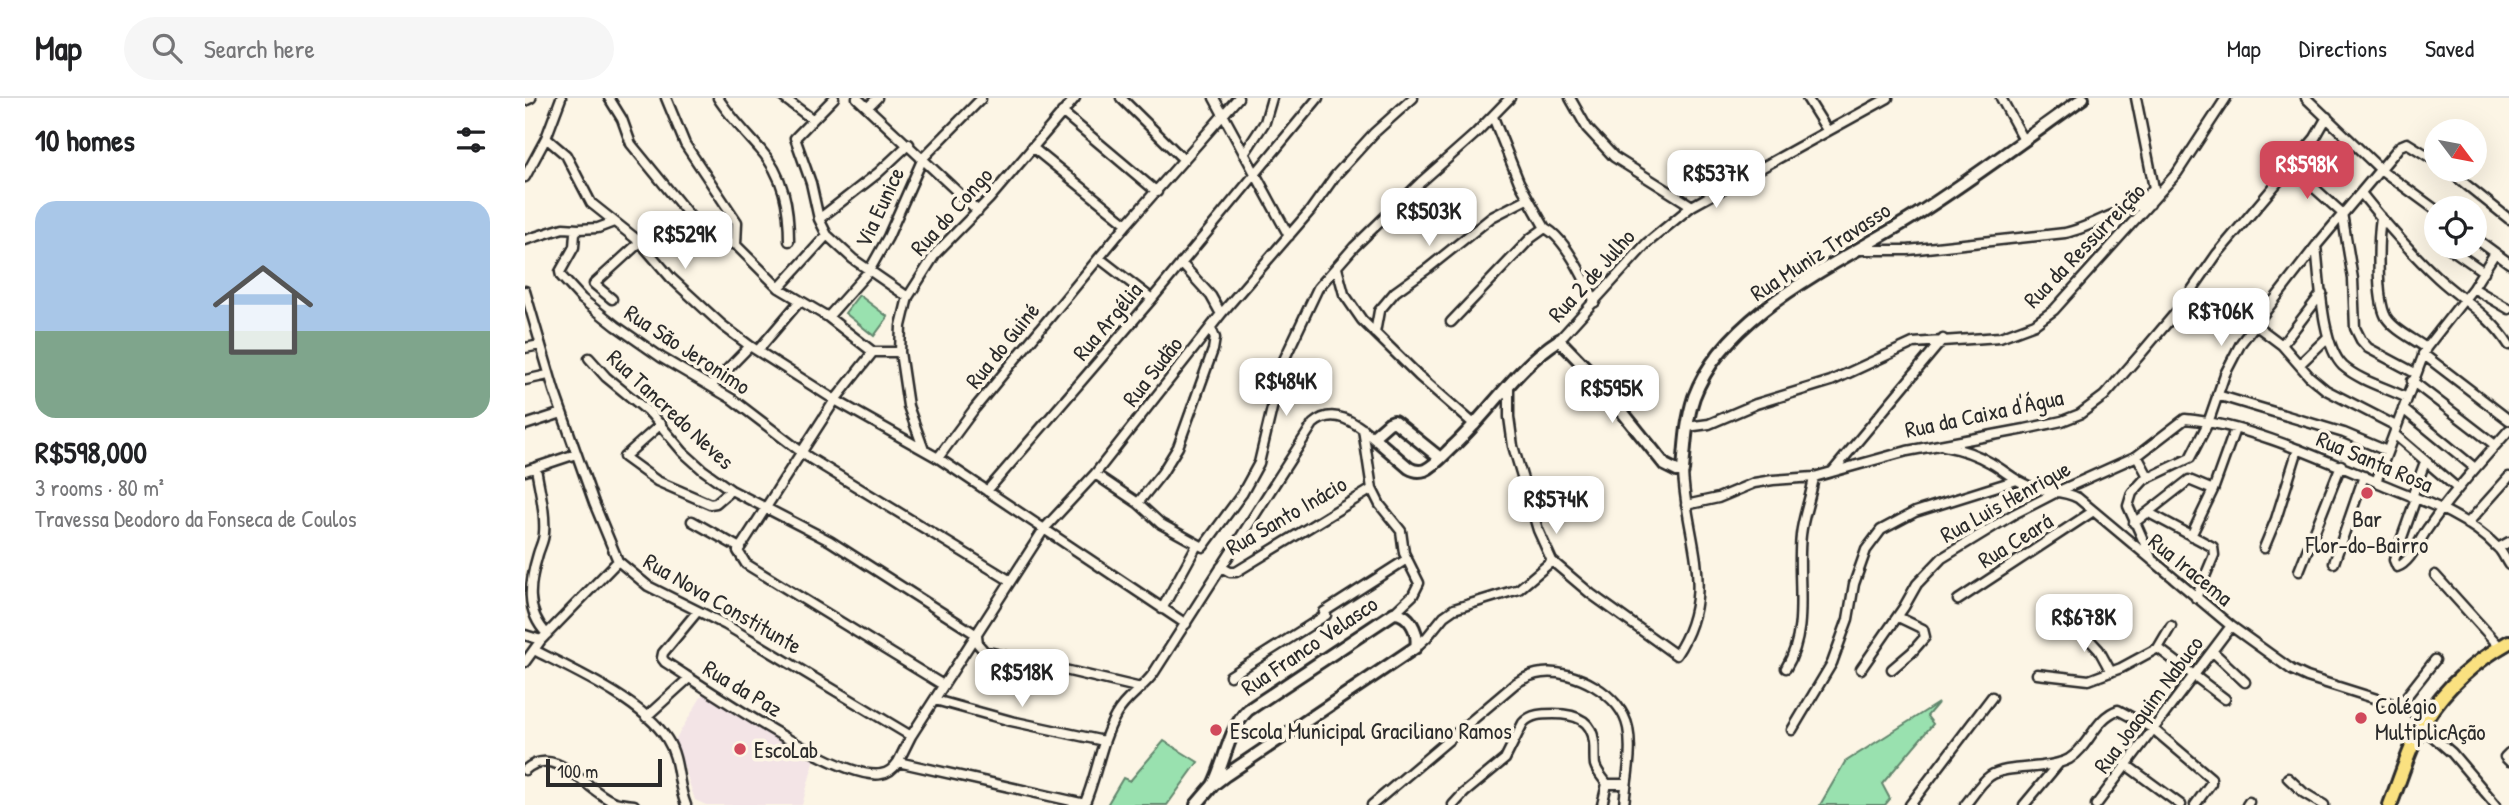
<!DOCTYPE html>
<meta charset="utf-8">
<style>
body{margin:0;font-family:"Patrick Hand",sans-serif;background:#f6f6f6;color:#202124;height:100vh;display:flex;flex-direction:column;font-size:26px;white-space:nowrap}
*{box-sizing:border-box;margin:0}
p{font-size:23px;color:#757577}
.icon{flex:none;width:38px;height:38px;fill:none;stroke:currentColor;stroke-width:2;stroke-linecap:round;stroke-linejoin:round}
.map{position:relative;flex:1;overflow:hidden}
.details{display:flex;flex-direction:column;background:#fff;width:525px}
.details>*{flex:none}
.needle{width:46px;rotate:122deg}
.fabs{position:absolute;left:1899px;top:21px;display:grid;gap:14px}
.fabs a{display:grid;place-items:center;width:63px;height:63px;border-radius:50%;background:#fff;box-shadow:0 7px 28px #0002;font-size:35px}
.scale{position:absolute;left:21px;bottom:18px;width:116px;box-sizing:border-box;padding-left:7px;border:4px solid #2b2b2b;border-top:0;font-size:19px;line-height:24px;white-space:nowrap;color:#2b2b2b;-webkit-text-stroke:5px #fcf5e5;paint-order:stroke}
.price{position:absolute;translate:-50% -60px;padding:0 16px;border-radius:14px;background:#fff;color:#222;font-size:23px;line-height:46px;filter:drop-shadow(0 2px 4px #0008)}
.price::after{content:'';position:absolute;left:50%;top:42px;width:21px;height:16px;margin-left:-10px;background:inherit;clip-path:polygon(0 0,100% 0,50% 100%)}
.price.on{background:#d1495b;color:#fff}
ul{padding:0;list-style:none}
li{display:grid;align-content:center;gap:14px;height:371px;padding:0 35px}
li span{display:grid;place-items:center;height:217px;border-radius:21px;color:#555}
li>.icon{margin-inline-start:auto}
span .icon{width:126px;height:126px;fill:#fffc;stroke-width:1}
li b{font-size:30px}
h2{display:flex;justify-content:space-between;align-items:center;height:84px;padding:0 35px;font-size:30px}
header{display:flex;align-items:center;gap:42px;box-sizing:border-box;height:98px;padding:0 35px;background:#fff;border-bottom:2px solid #e0e0e0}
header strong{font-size:33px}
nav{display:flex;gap:38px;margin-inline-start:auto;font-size:24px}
.search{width:490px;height:63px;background:#f6f6f6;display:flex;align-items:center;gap:18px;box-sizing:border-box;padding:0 24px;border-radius:38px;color:#757577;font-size:26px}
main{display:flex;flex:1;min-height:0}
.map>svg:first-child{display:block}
.built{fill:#f3e4e6}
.green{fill:#99e1af;stroke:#62866d;stroke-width:2}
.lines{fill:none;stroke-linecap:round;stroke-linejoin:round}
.street-casing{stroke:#2b2b2b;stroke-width:13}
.secondary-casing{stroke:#2b2b2b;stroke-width:16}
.primary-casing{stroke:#2b2b2b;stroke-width:18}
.street{stroke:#fcf5e5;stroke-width:8}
.secondary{stroke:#fcf5e5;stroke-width:10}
.primary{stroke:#fae180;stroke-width:12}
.poi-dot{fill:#d1495b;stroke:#fcf5e5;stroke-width:2.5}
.labels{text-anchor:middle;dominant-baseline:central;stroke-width:7;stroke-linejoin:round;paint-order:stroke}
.street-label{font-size:23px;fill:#2b2b2b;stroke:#fcf5e5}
.poi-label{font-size:23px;fill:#2b2b2b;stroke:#fcf5e5;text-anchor:start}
</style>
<header>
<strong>Map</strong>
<div class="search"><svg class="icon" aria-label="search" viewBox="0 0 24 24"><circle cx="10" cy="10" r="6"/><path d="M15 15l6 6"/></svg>Search here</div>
<nav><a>Map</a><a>Directions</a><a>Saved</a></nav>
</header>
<main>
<section class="details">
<h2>10 homes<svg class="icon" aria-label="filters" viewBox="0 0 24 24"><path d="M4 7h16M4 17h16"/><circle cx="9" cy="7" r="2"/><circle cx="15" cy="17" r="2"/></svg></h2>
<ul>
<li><span style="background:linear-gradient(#a9c7e8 60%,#7fa58c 0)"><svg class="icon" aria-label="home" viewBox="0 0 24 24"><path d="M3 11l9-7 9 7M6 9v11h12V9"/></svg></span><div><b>R$598,000</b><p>3 rooms · 80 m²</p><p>Travessa Deodoro da Fonseca de Coulos</p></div></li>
</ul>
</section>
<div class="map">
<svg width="1984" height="707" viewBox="0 0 1984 707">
<rect width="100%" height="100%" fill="#fcf5e5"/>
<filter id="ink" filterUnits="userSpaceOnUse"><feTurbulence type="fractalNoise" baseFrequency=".0143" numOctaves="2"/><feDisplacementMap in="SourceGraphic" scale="14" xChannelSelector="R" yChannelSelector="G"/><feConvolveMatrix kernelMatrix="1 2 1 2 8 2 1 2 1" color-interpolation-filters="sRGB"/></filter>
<g filter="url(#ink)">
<path class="built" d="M178 596 257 639 290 660 277 707H181L170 702 150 642Z"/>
<path class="green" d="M334 197 363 219 349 238 320 215Z
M1413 605 1402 618 1408 626 1357 686 1365 701 1360 707H1295L1320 664Z
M639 643 673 664 642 707H582L598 680 605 683Z"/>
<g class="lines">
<defs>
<path id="street" d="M84 0 97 21 106 46 173 128 196 143 211 147 254 190 303 219 348 254
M141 0 160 46 212 124 211 147
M193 0C206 20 220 34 235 51 259 78 264 109 264 143
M259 0 287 21
M309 0 270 40 286 85 294 121 302 137 328 161 383 199
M332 0 453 113
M596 0 659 62
M689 0 764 138
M1045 0 1062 30 1089 59 1167 108
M1282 0 1302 32
M1476 0 1499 42
M1611 0 1629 90 1612 107
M1781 0 1855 71 1911 112
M0 3 6 0
M343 9 352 0
M537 14 632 94
M968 19 994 84 1020 130
M21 40 41 57 66 105 115 144 146 180 197 227 225 248 310 302 413 360 661 526
M507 49 602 126
M719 56 740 24 747 0
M1766 69 1817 115 1828 181 1830 230 1836 242 1843 250 1890 275
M1923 72 1984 121
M0 79 21 40 36 0
M1836 95C1860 125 1885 154 1913 180 1937 202 1967 219 1984 247
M1856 119C1853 140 1851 201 1861 219 1869 232 1889 241 1901 250
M294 121 353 75 384 46
M89 124 73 130 53 131 50 135 49 149 35 174 36 178 57 201 91 228 137 260 207 301 283 359 484 482
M1950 140 1984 165
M0 142 38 130 53 131
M1791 148C1795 179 1796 247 1818 268 1835 283 1862 290 1882 300
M1923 149 1959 174
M1333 152H1383L1540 135C1569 129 1595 108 1625 106
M574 160 627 201
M656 165 686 198 696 216
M812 170 819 196 837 222 894 278 950 327
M254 190 302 137
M1948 190 1984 211
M0 193 29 292 69 405 93 463 123 488 201 527 386 638
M87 201 69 186 115 144
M303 219 344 173 363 139 398 60 456 1
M926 224 1006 140 1020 130C1040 139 1061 184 1070 204
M1729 226 1757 247 1784 278 1801 292 1871 328
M850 235 854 213 870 194 902 171 967 119 1002 101
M1034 242 1122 145 1167 108 1363 0
M1757 247 1797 195
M0 250 15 247
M234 251 274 204
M348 254 310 302 213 453 221 466 418 587
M348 254H375
M1898 256 1984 322
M64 260 81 279 126 316 158 354 178 372 206 392 305 443 452 537 453 546 459 553 616 590
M1775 266 1802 240
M0 282 23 277
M1887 283 1970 347
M186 288 225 248
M984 289V319L988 348 1013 432 1027 463 1066 496 1151 557C1194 492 1160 440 1158 373
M1692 297 1819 335 1862 353
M1878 311 1950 370
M136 326 99 359 132 383 185 406 191 405 206 392
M0 327 37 315
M1162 329 1184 326 1231 306 1306 283 1388 245 1475 239 1510 226 1529 212 1652 75 1701 0
M838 331 847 391 855 407 876 433 879 455 894 485 888 497 869 515
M1869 336 1932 390
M1419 348C1436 351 1451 356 1466 365 1479 372 1490 383 1504 388 1520 395 1537 391 1553 400L1706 528 1767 572 1782 579 1874 608 1901 621
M399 352 383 308 375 254 376 228 383 199 411 155 464 101 550 0
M1612 358 1624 380
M413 360 450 310 602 126 713 0
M11 370C14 390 21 414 19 435 19 442 15 449 13 456 4 486 0 513 22 536
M0 373 51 356
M1308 373 1418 241
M570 376 613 405 636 426 678 449 717 396 734 365 758 264 793 190 829 149 896 84 949 37 985 0
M1851 384 1901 250 1948 190 1970 155
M462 393 627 201 793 0
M1887 399 1900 364
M1891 400 1869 462 1872 469C1886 464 1894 442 1903 430 1927 395 1956 364 1984 332
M613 405 637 375 653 349 688 252 690 240 686 230
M1161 407 1193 400 1229 385 1248 382 1289 379 1382 353 1500 331 1537 323 1555 316 1579 298 1614 258 1653 212 1692 156 1790 40 1802 19
M1624 415 1688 449 1689 457 1671 500
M167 423 213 449
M1609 425 1664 382 1688 392
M1942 426 1984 379
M1666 438 1688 392 1710 331
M1739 450 1751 421 1773 351
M1973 450 1984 444
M1627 462 1603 408 1607 395 1619 382 1665 360 1683 325 1700 276 1716 245 1791 148 1875 48 1882 45 1911 63
M1809 465 1839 378
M696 469 705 474H711L847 391
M1774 473 1816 367
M1910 477 1975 549
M1433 502 1567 414
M637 511 672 447
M172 514 138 555 137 560 140 564C178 588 316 684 356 676 364 675 369 670 373 664
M799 514 882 461
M1550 526 1574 552 1586 574
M0 537 16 542
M891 549 902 539 919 518 929 511 994 491 1027 463
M1633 550 1646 528
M9 552C48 572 118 603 142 641 155 661 152 686 161 707
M1687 553 1720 584
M0 564 16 542 93 463
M1261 570C1285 531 1271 481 1276 437 1278 418 1286 399 1289 379
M1336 571 1379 509 1392 486 1417 460 1489 416 1534 393 1612 358 1660 321C1722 326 1797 361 1854 385 1893 401 1942 417 1972 449 1977 453 1980 461 1984 467
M1367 571 1387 554 1400 539 1398 531 1373 519
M1512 576 1564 582 1596 570 1633 550 1700 601
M705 578 801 517
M410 602 486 623 579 643
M1874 608 1910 562
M121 619 164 580
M1897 629 1927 655 1971 707
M1267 632 1307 565 1323 521 1329 486 1341 452 1356 432 1390 414 1492 382
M1984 655 1980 659 1984 663
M1600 666 1656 707
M0 672C30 645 60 691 87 703 94 706 101 706 109 707
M1763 680 1779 695 1799 707
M560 706 373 664 386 638 519 431 570 376 696 216 785 113 810 78 849 35 888 0
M559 707C572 678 575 645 591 617 600 600 617 591 628 576L788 326C808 308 831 325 848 339
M847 707 991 585C999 580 1007 576 1017 575 1049 571 1096 596 1103 630 1108 654 1101 683 1099 707
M928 707 939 695 980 661 998 625C1006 616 1017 616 1029 616 1049 616 1067 621 1069 644 1070 651 1069 660 1070 667 1072 674 1078 680 1082 686H1101
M1077 707 1082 686
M1385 707 1467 599
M1440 707C1448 698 1455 685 1465 678 1483 666 1521 673 1544 661 1564 649 1571 619 1593 612L1627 630 1686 680V685L1670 707
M1499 707 1534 665
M1571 707 1706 528
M1722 707 1724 704"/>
<path id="secondary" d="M915 360 869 323 864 325 848 339 884 370C889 373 894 374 900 372 909 368 918 358 925 351 963 317 991 269 1034 242L1066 275 1140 367 1152 373H1158C1160 348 1161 323 1169 299 1201 213 1315 165 1388 119 1446 82 1502 40 1558 0
M671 707 688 687 701 677 891 549C894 534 884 515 869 515L723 612C704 630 700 664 688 687"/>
<path id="primary" d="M1865 707C1876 679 1885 647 1901 621 1920 589 1952 562 1984 544"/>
</defs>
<use href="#street" class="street-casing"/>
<use href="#secondary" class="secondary-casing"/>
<use href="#primary" class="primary-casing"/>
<use href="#street" class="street"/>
<use href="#secondary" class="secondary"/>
<use href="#primary" class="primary"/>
</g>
</g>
<g class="poi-dot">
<circle cx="1842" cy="395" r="7"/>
<circle cx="1836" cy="620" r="7"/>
<circle cx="691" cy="632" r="7"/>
<circle cx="215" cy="651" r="7"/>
</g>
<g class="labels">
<g class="street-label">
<text transform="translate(354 109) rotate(-65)">Via Eunice</text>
<text transform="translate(426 113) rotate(-48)">Rua do Congo</text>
<text transform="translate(1559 147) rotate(-46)">Rua da Ressurreição</text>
<text transform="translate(1295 153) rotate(-33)">Rua Muniz Travasso</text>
<text transform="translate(1066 177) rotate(-48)">Rua 2 de Julho</text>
<text transform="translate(582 223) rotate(-50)">Rua Argélia</text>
<text transform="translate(477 247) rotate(-51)">Rua do Guiné</text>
<text transform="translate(163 251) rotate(33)">Rua São Jeronimo</text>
<text transform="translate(627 273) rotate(-52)">Rua Sudão</text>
<text transform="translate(146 311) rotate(43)">Rua Tancredo Neves</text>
<text transform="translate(1459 315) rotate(-12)">Rua da Caixa d'Água</text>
<text transform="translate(1850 363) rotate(23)">Rua Santa Rosa</text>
<text transform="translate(1480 403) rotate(-29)">Rua Luis Henrique</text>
<text transform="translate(761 417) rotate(-30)">Rua Santo Inácio</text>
<text transform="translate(1490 442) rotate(-32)">Rua Ceará</text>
<text transform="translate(1666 471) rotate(39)">Rua Iracema</text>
<text transform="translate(198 505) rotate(30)">Rua Nova Constitunte</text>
<text transform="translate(784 547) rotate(-34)">Rua Franco Velasco</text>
<text transform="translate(218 590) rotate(31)">Rua da Paz</text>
<text transform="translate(1623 606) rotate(-53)">Rua Joaquim Nabuco</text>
</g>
<g class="poi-label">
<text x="1842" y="420" text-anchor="middle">Bar<tspan x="1842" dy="26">Flor-do-Bairro</tspan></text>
<text x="1850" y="607">Colégio<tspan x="1850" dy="26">MultiplicAção</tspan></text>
<text x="705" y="632">Escola Municipal Graciliano Ramos</text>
<text x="229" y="651">EscoLab</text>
</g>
</g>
</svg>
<div class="fabs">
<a><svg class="needle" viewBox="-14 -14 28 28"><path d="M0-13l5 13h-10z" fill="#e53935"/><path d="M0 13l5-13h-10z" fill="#757577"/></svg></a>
<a><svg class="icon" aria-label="locate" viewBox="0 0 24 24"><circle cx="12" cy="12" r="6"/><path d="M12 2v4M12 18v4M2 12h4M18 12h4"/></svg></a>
</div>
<div class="scale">100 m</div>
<b class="price on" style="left:1782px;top:103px">R$598K</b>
<b class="price" style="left:1191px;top:112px">R$537K</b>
<b class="price" style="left:904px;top:150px">R$503K</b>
<b class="price" style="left:160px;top:173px">R$529K</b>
<b class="price" style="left:1696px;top:250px">R$706K</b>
<b class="price" style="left:761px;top:320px">R$484K</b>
<b class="price" style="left:1087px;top:327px">R$595K</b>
<b class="price" style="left:1031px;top:438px">R$574K</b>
<b class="price" style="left:1559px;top:556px">R$678K</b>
<b class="price" style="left:497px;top:611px">R$518K</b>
</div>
</main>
